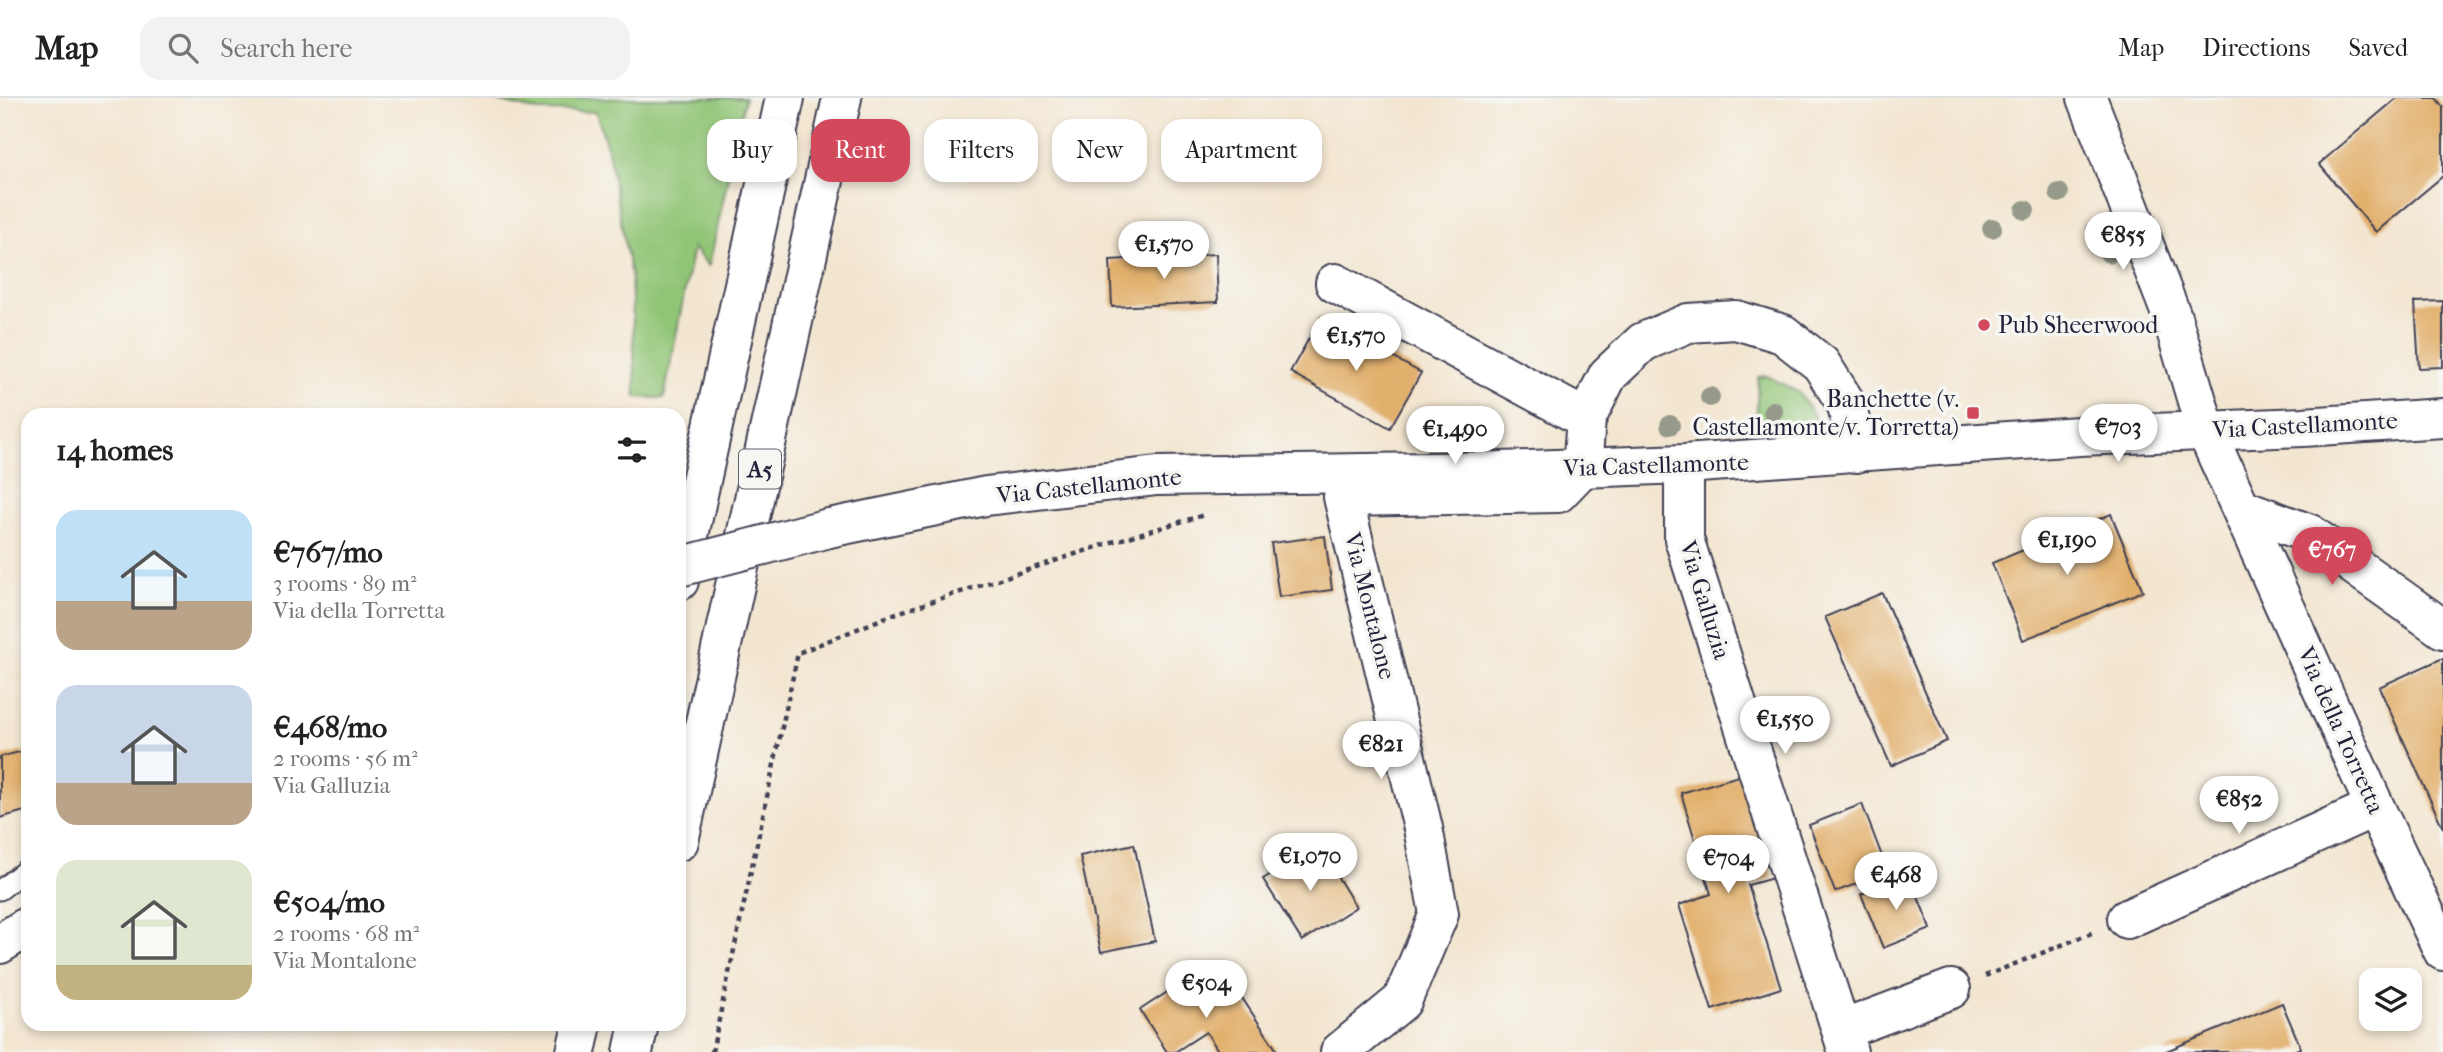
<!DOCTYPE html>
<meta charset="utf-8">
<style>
body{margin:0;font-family:"IM FELL French Canon",serif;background:#f2f2f2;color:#222;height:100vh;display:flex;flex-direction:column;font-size:26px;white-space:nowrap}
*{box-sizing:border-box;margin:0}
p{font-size:23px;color:#767676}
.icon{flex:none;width:38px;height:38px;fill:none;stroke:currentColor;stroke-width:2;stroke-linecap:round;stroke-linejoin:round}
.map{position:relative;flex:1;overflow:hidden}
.side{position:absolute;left:21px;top:310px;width:665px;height:623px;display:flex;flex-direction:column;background:#fff;border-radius:21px;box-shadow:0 4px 10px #0003}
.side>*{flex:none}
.banner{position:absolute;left:707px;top:21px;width:665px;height:63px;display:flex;gap:14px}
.fabs{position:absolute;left:2359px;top:870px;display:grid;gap:14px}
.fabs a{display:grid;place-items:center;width:63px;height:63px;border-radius:14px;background:#fff;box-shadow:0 4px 10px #0003;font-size:35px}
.price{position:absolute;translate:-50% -60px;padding:0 16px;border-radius:24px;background:#fff;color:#222;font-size:23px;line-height:46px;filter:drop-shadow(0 2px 4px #0008)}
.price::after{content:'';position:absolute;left:50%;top:42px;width:21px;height:16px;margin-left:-10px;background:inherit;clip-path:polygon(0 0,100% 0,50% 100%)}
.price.selected{background:#d1495b;color:#fff}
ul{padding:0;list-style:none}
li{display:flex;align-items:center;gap:21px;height:175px;padding:0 35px}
li span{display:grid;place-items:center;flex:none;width:196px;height:140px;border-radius:21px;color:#555}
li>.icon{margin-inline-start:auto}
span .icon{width:84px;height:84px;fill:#fffc;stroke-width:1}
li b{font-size:30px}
h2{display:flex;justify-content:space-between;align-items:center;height:84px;padding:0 35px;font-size:30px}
.chip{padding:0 24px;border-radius:21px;background:#fff;box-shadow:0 4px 10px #0003;font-size:24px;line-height:63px}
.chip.selected{background:#d1495b;color:#fff}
header{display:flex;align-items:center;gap:42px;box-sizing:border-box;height:98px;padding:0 35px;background:#fff;border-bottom:2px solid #e0e0e0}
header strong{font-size:33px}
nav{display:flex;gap:38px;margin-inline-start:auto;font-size:24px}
.search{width:490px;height:63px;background:#f2f2f2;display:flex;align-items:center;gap:18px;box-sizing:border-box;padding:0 24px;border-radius:21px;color:#767676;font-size:26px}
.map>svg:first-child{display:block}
.green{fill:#91c576;stroke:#5a7458;stroke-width:2}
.building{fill:#e2b06d}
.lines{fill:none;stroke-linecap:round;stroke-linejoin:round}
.lane-casing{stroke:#413f52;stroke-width:23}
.street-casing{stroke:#413f52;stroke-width:42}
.secondary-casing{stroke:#413f52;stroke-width:42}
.highway-casing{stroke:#413f52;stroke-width:42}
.path{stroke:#413f52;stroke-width:4.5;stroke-dasharray:5 5;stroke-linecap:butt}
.lane{stroke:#fff;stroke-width:19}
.street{stroke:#fff;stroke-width:38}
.secondary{stroke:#fff;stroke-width:38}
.highway{stroke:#fff;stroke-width:38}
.secondary-bridge-casing{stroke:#413f52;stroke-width:42;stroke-linecap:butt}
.secondary-bridge{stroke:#fff;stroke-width:38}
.tree{fill:#969a8a}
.poi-dot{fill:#d1495b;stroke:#f6f6f2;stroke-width:2.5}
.labels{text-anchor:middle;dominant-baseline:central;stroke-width:7;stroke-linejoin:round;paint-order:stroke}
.shield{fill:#f6f6f2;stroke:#626272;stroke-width:2}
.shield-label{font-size:23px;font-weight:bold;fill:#22223b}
.poi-label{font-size:24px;fill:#22223b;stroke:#f6f6f2;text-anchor:start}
.street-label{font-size:24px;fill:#22223b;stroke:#f6f6f2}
</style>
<header>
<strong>Map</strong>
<div class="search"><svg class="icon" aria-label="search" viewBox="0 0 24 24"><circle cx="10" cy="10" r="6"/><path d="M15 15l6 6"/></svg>Search here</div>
<nav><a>Map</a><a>Directions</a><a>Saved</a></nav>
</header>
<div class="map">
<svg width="2443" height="954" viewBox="0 0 2443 954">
<rect width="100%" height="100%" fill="#f6f6f2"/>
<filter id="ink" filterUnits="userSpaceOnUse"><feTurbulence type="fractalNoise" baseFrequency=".0143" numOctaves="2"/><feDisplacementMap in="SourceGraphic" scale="14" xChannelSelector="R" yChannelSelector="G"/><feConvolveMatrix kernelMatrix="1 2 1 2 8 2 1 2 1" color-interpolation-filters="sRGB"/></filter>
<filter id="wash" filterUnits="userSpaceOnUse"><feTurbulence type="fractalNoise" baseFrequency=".00686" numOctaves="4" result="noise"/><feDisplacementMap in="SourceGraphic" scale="28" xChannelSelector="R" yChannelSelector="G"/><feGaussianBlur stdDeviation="1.57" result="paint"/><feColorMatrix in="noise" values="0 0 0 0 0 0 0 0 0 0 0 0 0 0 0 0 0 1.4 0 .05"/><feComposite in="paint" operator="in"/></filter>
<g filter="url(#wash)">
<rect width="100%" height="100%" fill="#f3e6d1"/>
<path class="green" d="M484 0H745L709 168 693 150 664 300 636 299 631 178 608 52 596 14 538 13Z
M1767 278 1798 294 1824 332 1756 336 1758 279Z"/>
<g id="blocks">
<path class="building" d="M2397 0H2436L2443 9V78L2376 134 2319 66Z
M1216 156 1218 204 1112 209 1110 162Z
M2443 203V269L2419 270 2415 204Z
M1321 219 1421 275 1390 330 1290 274Z
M2111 416 2143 493 2023 542 1992 465Z
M1325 438 1332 492 1279 499 1271 445Z
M1882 495 1947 643 1891 668 1825 519Z
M2443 560V730L2379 589Z
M23 653 28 671V712L0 720V659Z
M1742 677 1773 780 1748 787 1781 890 1712 912 1679 807 1711 796 1681 695Z
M1862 706 1888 774 1835 794 1809 727Z
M1134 746 1155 843 1101 854 1080 758Z
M1318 747 1356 809 1302 843 1263 781Z
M1909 777 1931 831 1883 850 1861 796Z
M1192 878 1208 902 1232 885 1276 951 1271 954H1219L1206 934 1175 954H1167L1140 912Z
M2282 905 2301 950 2290 954H2164Z"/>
</g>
</g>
<g filter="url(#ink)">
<use href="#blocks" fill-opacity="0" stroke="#413f52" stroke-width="2"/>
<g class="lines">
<defs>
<path id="lane" d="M0 792 28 770"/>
<path id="street" d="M1335 185 1586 321
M2206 333 2375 709 2443 853
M1684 366V441L1848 954
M2241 410 2310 436 2443 531
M2127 821 2375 709
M1842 932 1951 891
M1340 954 1402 903 1439 816 1423 730 1343 399 1558 395 1582 370 1586 321 1608 277 1643 244 1688 225 1736 222 1783 236 1821 266 1847 307 1856 355"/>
<path id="secondary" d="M2087 0 2171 216 2206 333
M829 430 986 398 1157 378 1500 373 1684 366 2079 338 2303 329 2443 320
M0 846 28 828"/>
<path id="highway" d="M679 483 785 0
M679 743 842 0
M576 954 582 926
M633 954 639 926"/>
</defs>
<use href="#lane" class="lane-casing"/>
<use href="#street" class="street-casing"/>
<use href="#secondary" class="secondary-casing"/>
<use href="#highway" class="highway-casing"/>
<path class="path" d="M1985 878 2094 834
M712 954 798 555 894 516 1112 444 1204 417"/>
<use href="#lane" class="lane"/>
<use href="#street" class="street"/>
<use href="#secondary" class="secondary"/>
<use href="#highway" class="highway"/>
<defs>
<path id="secondary-bridge" d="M679 469 829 430"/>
</defs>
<use href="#secondary-bridge" class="secondary-bridge-casing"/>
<use href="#secondary-bridge" class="secondary-bridge"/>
</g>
<g class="tree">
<circle cx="2059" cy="95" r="10"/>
<circle cx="2025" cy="112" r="10"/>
<circle cx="1992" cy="130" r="10"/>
<circle cx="2096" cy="131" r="10"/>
<circle cx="2109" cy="155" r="10"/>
<circle cx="1710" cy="299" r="10"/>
<circle cx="1773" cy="313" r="10"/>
<circle cx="1670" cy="327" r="10"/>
</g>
</g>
<g class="poi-dot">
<circle cx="1984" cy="227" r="7"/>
<rect x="1966" y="308" width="14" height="14" rx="3.5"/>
</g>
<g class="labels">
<rect class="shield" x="739" y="351.5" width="42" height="39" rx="5"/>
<g class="shield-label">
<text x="760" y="371">A5</text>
</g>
<g class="poi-label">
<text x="1998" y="227">Pub Sheerwood</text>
<text x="1959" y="301" text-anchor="end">Banchette (v.<tspan x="1959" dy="28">Castellamonte/v. Torretta)</tspan></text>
</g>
<g class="street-label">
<text transform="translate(2305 327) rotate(-3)">Via Castellamonte</text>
<text transform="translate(1656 367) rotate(-2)">Via Castellamonte</text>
<text transform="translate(1089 388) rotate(-6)">Via Castellamonte</text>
<text transform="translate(1705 502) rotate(73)">Via Galluzia</text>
<text transform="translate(1370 508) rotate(76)">Via Montalone</text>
<text transform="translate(2341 632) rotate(66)">Via della Torretta</text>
</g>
</g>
</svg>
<div class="fabs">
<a><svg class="icon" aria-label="layers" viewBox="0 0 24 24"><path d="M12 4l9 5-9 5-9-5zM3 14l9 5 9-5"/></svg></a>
</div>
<b class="price" style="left:2123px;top:174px">€855</b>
<b class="price" style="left:1164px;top:183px">€1,570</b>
<b class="price" style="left:1356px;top:275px">€1,570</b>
<b class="price" style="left:2118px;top:366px">€703</b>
<b class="price" style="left:1455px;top:368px">€1,490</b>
<b class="price" style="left:2067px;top:479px">€1,190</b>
<b class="price selected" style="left:2332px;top:489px">€767</b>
<b class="price" style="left:1785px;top:658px">€1,550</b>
<b class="price" style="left:1381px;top:683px">€821</b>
<b class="price" style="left:2239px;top:738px">€852</b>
<b class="price" style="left:1310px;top:795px">€1,070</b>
<b class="price" style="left:1728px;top:797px">€704</b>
<b class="price" style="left:1896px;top:814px">€468</b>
<b class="price" style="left:1206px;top:922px">€504</b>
<div class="banner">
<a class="chip">Buy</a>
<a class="chip selected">Rent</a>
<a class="chip">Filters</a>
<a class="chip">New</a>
<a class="chip">Apartment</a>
</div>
<section class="side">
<h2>14 homes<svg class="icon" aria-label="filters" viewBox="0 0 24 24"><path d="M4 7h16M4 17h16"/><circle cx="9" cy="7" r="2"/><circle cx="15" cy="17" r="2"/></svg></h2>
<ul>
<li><span style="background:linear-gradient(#bfe0f5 65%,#b9a48a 0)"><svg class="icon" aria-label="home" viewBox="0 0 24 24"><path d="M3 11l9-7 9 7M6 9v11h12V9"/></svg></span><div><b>€767/mo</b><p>3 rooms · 89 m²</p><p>Via della Torretta</p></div></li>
<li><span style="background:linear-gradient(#c9d6e8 70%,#b9a48a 0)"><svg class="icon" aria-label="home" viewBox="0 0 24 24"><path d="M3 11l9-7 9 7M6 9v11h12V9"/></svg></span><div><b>€468/mo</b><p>2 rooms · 56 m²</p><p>Via Galluzia</p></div></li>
<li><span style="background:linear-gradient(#dfe7d0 75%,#c2b280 0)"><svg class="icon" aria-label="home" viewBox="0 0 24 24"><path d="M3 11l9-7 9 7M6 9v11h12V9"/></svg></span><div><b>€504/mo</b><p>2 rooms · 68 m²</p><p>Via Montalone</p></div></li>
</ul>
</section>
</div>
